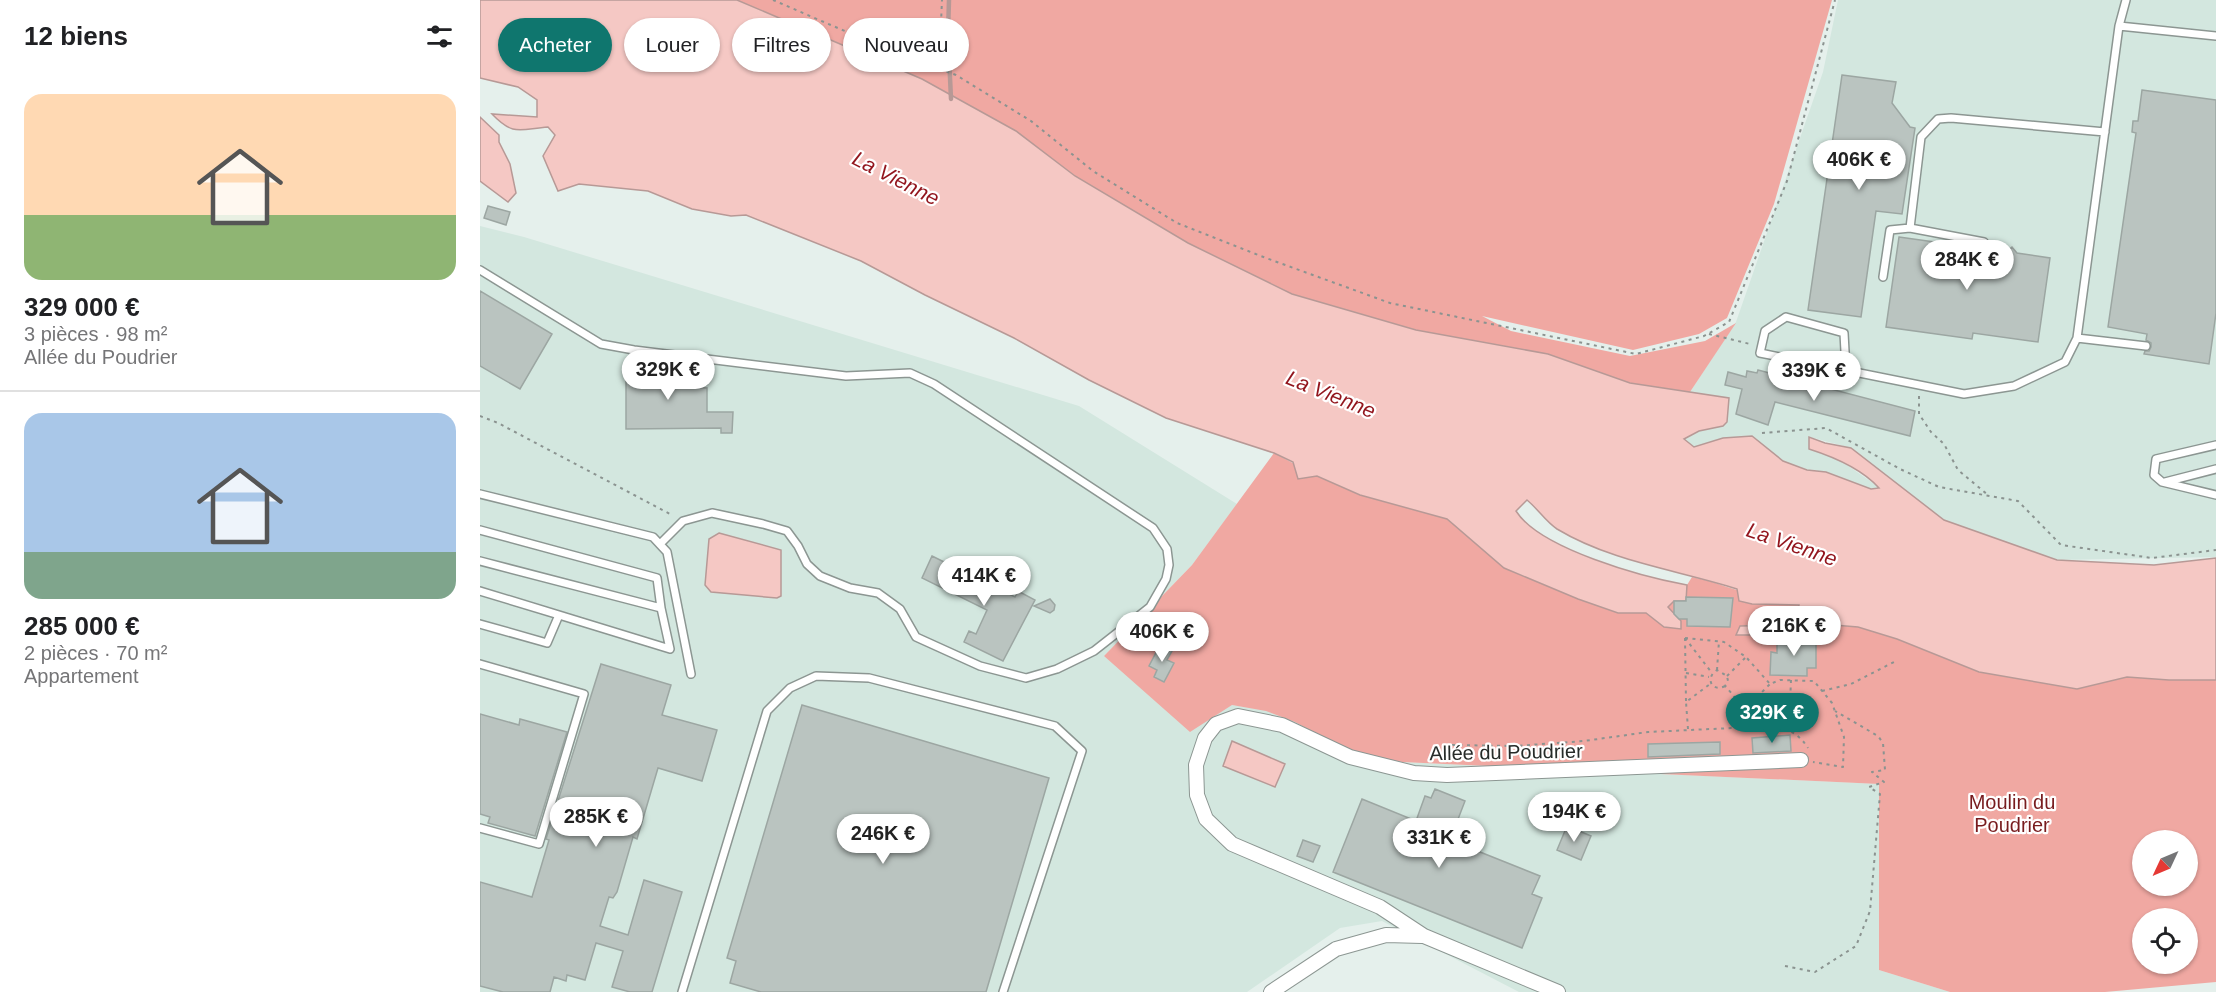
<!DOCTYPE html>
<html lang="fr">
<meta charset="utf-8">
<style>
body{margin:0;font-family:Arial,sans-serif;background:#f6f6f6;color:#202124;height:100vh;display:flex;flex-direction:column;font-size:22px;white-space:nowrap}
*{box-sizing:border-box;margin:0}
p{font-size:20px;color:#757577}
.icon{flex:none;width:33px;height:33px;fill:none;stroke:currentColor;stroke-width:2;stroke-linecap:round;stroke-linejoin:round}
.map{position:relative;flex:1;overflow:hidden}
.details{display:flex;flex-direction:column;background:#fff;width:480px}
.details>*{flex:none}
.hud{position:absolute;left:18px;top:18px;width:570px;height:54px;display:flex;gap:12px}
.needle{width:39px;rotate:226deg}
.fabs{position:absolute;left:1652px;top:830px;display:grid;gap:12px}
.fabs a{display:grid;place-items:center;width:66px;height:66px;border-radius:50%;background:#fff;box-shadow:0 2px 4px #0004;font-size:30px}
.price{position:absolute;translate:-50% -51px;padding:0 14px;border-radius:21px;background:#fff;color:#222;font-size:20px;line-height:39px;filter:drop-shadow(0 2px 3px #0008)}
.price::after{content:'';position:absolute;left:50%;top:36px;width:18px;height:14px;margin-left:-9px;background:inherit;clip-path:polygon(0 0,100% 0,50% 100%)}
.price.current{background:#0f766e;color:#fff}
ul{padding:0;list-style:none}
li{display:grid;align-content:center;gap:12px;height:318px;padding:0 24px}
li+li{border-top:2px solid #e0e0e0}
li span{display:grid;place-items:center;height:186px;border-radius:18px;color:#555}
li>.icon{margin-inline-start:auto}
span .icon{width:108px;height:108px;fill:#fffc;stroke-width:1}
li b{font-size:26px}
h2{display:flex;justify-content:space-between;align-items:center;height:72px;padding:0 24px;font-size:26px}
.tag{padding:0 21px;border-radius:27px;background:#fff;box-shadow:0 2px 4px #0004;font-size:21px;line-height:54px}
.tag.current{background:#0f766e;color:#fff}
main{display:flex;flex:1;min-height:0}
.map>svg:first-child{display:block}
.built{fill:#d3e7df}
.green{fill:#f0a8a2;fill-rule:evenodd}
.water{fill:#f5c8c4;stroke:#b79996;stroke-width:1.5}
.lines{fill:none;stroke-linecap:round;stroke-linejoin:round}
.stream{stroke:#b79996;stroke-width:4.5}
.building{fill:#bac4c0;stroke:#9ca6a2;stroke-width:1.5}
.service-casing{stroke:#8c9692;stroke-width:10}
.minor-casing{stroke:#8c9692;stroke-width:16}
.path{stroke:#8b9390;stroke-width:2;stroke-dasharray:3 4.5;stroke-linecap:butt}
.service{stroke:#fff;stroke-width:7}
.minor{stroke:#fff;stroke-width:14}
.labels{text-anchor:middle;dominant-baseline:central;stroke-width:4.5;stroke-linejoin:round;paint-order:stroke}
.street-label{font-size:20px;fill:#272b29;stroke:#fff}
.park-label{font-size:20px;fill:#781c1e;stroke:#fff}
.water-label{font-size:21px;font-style:italic;fill:#92151d;stroke:#fff}
</style>
<main>
<section class="details">
<h2>12 biens<svg class="icon" aria-label="filters" viewBox="0 0 24 24"><path d="M4 7h16M4 17h16"/><circle cx="9" cy="7" r="2"/><circle cx="15" cy="17" r="2"/></svg></h2>
<ul>
<li><span style="background:linear-gradient(#ffd9b3 65%,#8fb573 0)"><svg class="icon" aria-label="home" viewBox="0 0 24 24"><path d="M3 11l9-7 9 7M6 9v11h12V9"/></svg></span><div><b>329 000 €</b><p>3 pièces · 98 m²</p><p>Allée du Poudrier</p></div></li>
<li><span style="background:linear-gradient(#a9c7e8 75%,#7fa58c 0)"><svg class="icon" aria-label="home" viewBox="0 0 24 24"><path d="M3 11l9-7 9 7M6 9v11h12V9"/></svg></span><div><b>285 000 €</b><p>2 pièces · 70 m²</p><p>Appartement</p></div></li>
</ul>
</section>
<div class="map">
<svg width="1736" height="992" viewBox="0 0 1736 992">
<rect width="100%" height="100%" fill="#e5f0ec"/>
<path class="built" d="M1358 0H1736V557L1577 560 1464 520 1371 448 1330 437 1329 449 1357 458 1400 488 1391 489 1346 472 1327 470 1303 461 1272 436 1243 438 1214 447 1204 439 1219 431 1243 426 1249 398 1210 392 1256 322 1343 72Z
M0 226 44 237 599 406 757 504 712 565 624 656 752 705 786 710 922 762 1400 784 1399 970 1470 992H1039L902 921 860 928 767 992H0Z"/>
<path class="green" d="M257 0H1352L1294 204 1247 318 1219 334 1153 350 1002 316 1031 331 1150 356 1225 341 1256 323 1210 392 1150 383 1068 354 936 330 812 294 708 243 595 176 536 131 442 79Z
M794 453 837 476 880 495 967 519 1024 568 1098 599 1138 613H1166L1184 627 1199 619 1188 607 1194 601H1206L1207 585 1212 577C1247 584 1286 604 1319 605L1317 616 1300 625 1260 626 1287 635 1323 628 1331 630 1342 624 1378 627 1417 639 1499 672 1597 689 1647 677 1689 680H1736V982L1625 992H1470L1399 970V784L922 762 893 757 867 750 815 722 786 711 752 705 710 732 624 656 712 565ZM1662 840H1707V885H1662ZM1662 918H1707V963H1662Z"/>
<path class="water" d="M0 0H257L442 79 536 131 595 176 708 243 812 294 936 330 1068 354 1150 383 1249 398 1247 422 1243 426 1219 431 1204 439 1214 447 1243 438 1272 436 1303 461 1327 470 1346 472 1391 489 1399 488C1382 469 1354 457 1329 449V437L1345 443 1371 448 1464 520 1577 560 1674 565 1736 558V680H1689L1647 677 1597 689 1499 672 1417 639 1378 627 1342 624 1331 630 1323 628 1287 635H1256L1260 626 1300 625 1317 616 1319 605 1272 604 1259 601 1257 589C1198 570 1132 562 1077 529 1066 522 1058 509 1047 500L1036 511C1060 549 1163 577 1207 585L1206 601H1194L1188 607 1201 621V629L1184 627 1166 613H1138L1098 599 1024 568 967 519 880 495 837 476 818 479 813 462 794 453 686 418 609 380 534 338 445 295 381 261 266 215 251 216 212 209 168 191 99 184 78 191 63 156 75 135 68 127C40 129 34 137 12 114L57 117V100L38 87 0 78Z
M0 117 19 135V142L30 164 36 193 28 202 0 181Z
M239 533 301 550V596L297 598 231 592 225 585 229 539Z
M752 741 805 764 795 787 743 766Z"/>
<g class="lines">
<path class="stream" d="M469 0 468 34 471 99"/>
</g>
<path class="building" d="M1362 75 1416 82 1412 103 1430 127 1435 128 1422 214 1396 211 1381 317 1328 310Z
M1662 90 1736 100V313L1729 364 1664 354 1665 351H1669L1671 347V343L1666 340 1667 334 1628 327 1656 133 1652 132 1653 121H1658Z
M8 206 30 212 26 225 4 218Z
M1419 237 1526 252 1532 247 1537 253 1570 258 1558 342 1493 333 1492 339 1406 327Z
M0 291 72 334 40 389 0 366Z
M146 365H203V387L227 388V412H253L252 433H241V428L146 429Z
M1278 370 1435 411 1430 436 1295 402 1288 425 1256 414 1262 389 1245 385 1248 372 1266 377 1267 371 1277 373Z
M452 556 535 597 538 591 555 600 523 661 484 642 489 631 496 634 507 610 442 578Z
M1206 597 1253 598 1250 627 1207 626V619H1199L1194 614V601H1206Z
M570 599 575 605 574 610 570 613 554 606Z
M1297 638 1336 639V668H1327V676L1290 675 1291 652 1297 653Z
M680 645 692 651 687 660 694 663 684 682 674 677 677 670 669 666Z
M121 664 191 685 182 715 237 730 222 781 178 768 157 839 153 837 137 892 133 898 129 897 120 926 148 935 164 880 202 892 172 992H150L132 987 143 951 116 943 105 980 87 975 86 981 74 977 70 992H23L0 986V882L52 897 69 840 66 839Z
M322 705 569 778 506 992H281L250 983 256 961 247 958Z
M0 714 39 725 40 719 87 732 55 836 8 823 10 817 0 814Z
M1310 735 1311 751 1273 753 1272 738Z
M1240 742V754L1168 757V744Z
M955 789 985 801 970 840 1060 876 1052 894 1062 898 1042 948 853 872 882 799 936 821 945 796 951 798Z
M1087 826 1111 836 1101 860 1077 850Z
M823 840 840 846 833 862 817 856Z"/>
<g class="lines">
<defs>
<path id="service" d="M1639 26 1736 36
M1430 228 1441 137 1458 119 1471 118 1625 132
M0 270 121 344 154 350 366 376 430 373 454 384 673 528 687 549 689 565 686 579 670 607 614 651 577 669 546 678 500 666 436 637 420 609 398 593 370 588 340 576 327 564 318 546 307 531 283 524 232 513 203 521 180 544
M1403 277 1410 230 1430 228 1504 242
M1597 338 1666 346
M1366 370 1364 333 1306 317 1285 331 1280 353 1484 394 1534 386 1585 362 1597 338 1639 26 1646 0
M1736 445 1676 459 1674 475 1682 482 1736 495
M1685 482 1736 469
M0 494 173 537 187 552 211 674
M0 530 177 578 181 608 0 561
M0 591 79 615 67 643 0 624
M79 615 190 649 181 608
M0 664 104 694 59 844 0 828
M202 992 287 711 310 688 336 676 389 678 575 726 602 751 523 992"/>
<path id="minor" d="M791 992 856 949 906 935 942 936
M1078 992 944 936 900 907 752 844 726 819 717 795 716 765 725 738 736 724 758 716 802 725 870 757 934 773 967 775 1321 760"/>
</defs>
<use href="#service" class="service-casing"/>
<use href="#minor" class="minor-casing"/>
<path class="path" d="M293 0 411 51 476 75 551 121 613 171 697 223 786 258 910 303 1156 354 1224 336 1249 322 1307 181 1355 0
M459 69 462 0
M1229 334 1270 344
M1439 396V414L1451 432 1464 444 1478 470 1508 495
M0 416 18 423 192 515
M1282 433 1346 428 1420 469 1459 487 1538 501 1581 545 1672 558 1736 550
M1205 638 1244 642 1266 657 1290 684 1300 680 1334 681 1352 703 1364 737 1363 767 1333 762
M1205 638 1206 702
M1205 638 1232 673
M1237 670 1239 641
M1206 673 1229 677
M1247 676 1266 657
M1245 686C1231 693 1225 677 1237 670L1247 676 1248 681 1245 686 1254 696 1274 727C1298 728 1313 725 1328 748
M1342 691 1371 684 1414 662
M1268 718 1278 696 1290 684
M1309 728 1311 680
M1208 729 1206 702 1230 684
M972 745 1035 746 1104 741 1168 732 1274 727
M1305 966 1335 972 1376 946 1390 911 1400 794 1389 787 1404 782 1392 772 1405 770 1403 743 1398 736 1355 711"/>
<use href="#service" class="service"/>
<use href="#minor" class="minor"/>
</g>
<g class="labels">
<g class="street-label">
<text transform="translate(1026 752) rotate(-1)">Allée du Poudrier</text>
</g>
<g class="park-label">
<text x="1532" y="802">Moulin du<tspan x="1532" dy="23">Poudrier</tspan></text>
</g>
<g class="water-label">
<text transform="translate(416 178) rotate(27)">La Vienne</text>
<text transform="translate(851 394) rotate(22)">La Vienne</text>
<text transform="translate(1312 544) rotate(19)">La Vienne</text>
</g>
</g>
</svg>
<div class="fabs">
<a><svg class="needle" viewBox="-14 -14 28 28"><path d="M0-13l5 13h-10z" fill="#e53935"/><path d="M0 13l5-13h-10z" fill="#757577"/></svg></a>
<a><svg class="icon" aria-label="locate" viewBox="0 0 24 24"><circle cx="12" cy="12" r="6"/><path d="M12 2v4M12 18v4M2 12h4M18 12h4"/></svg></a>
</div>
<b class="price" style="left:1379px;top:191px">406K €</b>
<b class="price" style="left:1487px;top:291px">284K €</b>
<b class="price" style="left:188px;top:401px">329K €</b>
<b class="price" style="left:1334px;top:402px">339K €</b>
<b class="price" style="left:504px;top:607px">414K €</b>
<b class="price" style="left:1314px;top:657px">216K €</b>
<b class="price" style="left:682px;top:663px">406K €</b>
<b class="price current" style="left:1292px;top:744px">329K €</b>
<b class="price" style="left:1094px;top:843px">194K €</b>
<b class="price" style="left:116px;top:848px">285K €</b>
<b class="price" style="left:403px;top:865px">246K €</b>
<b class="price" style="left:959px;top:869px">331K €</b>
<div class="hud">
<a class="tag current">Acheter</a>
<a class="tag">Louer</a>
<a class="tag">Filtres</a>
<a class="tag">Nouveau</a>
</div>
</div>
</main>
